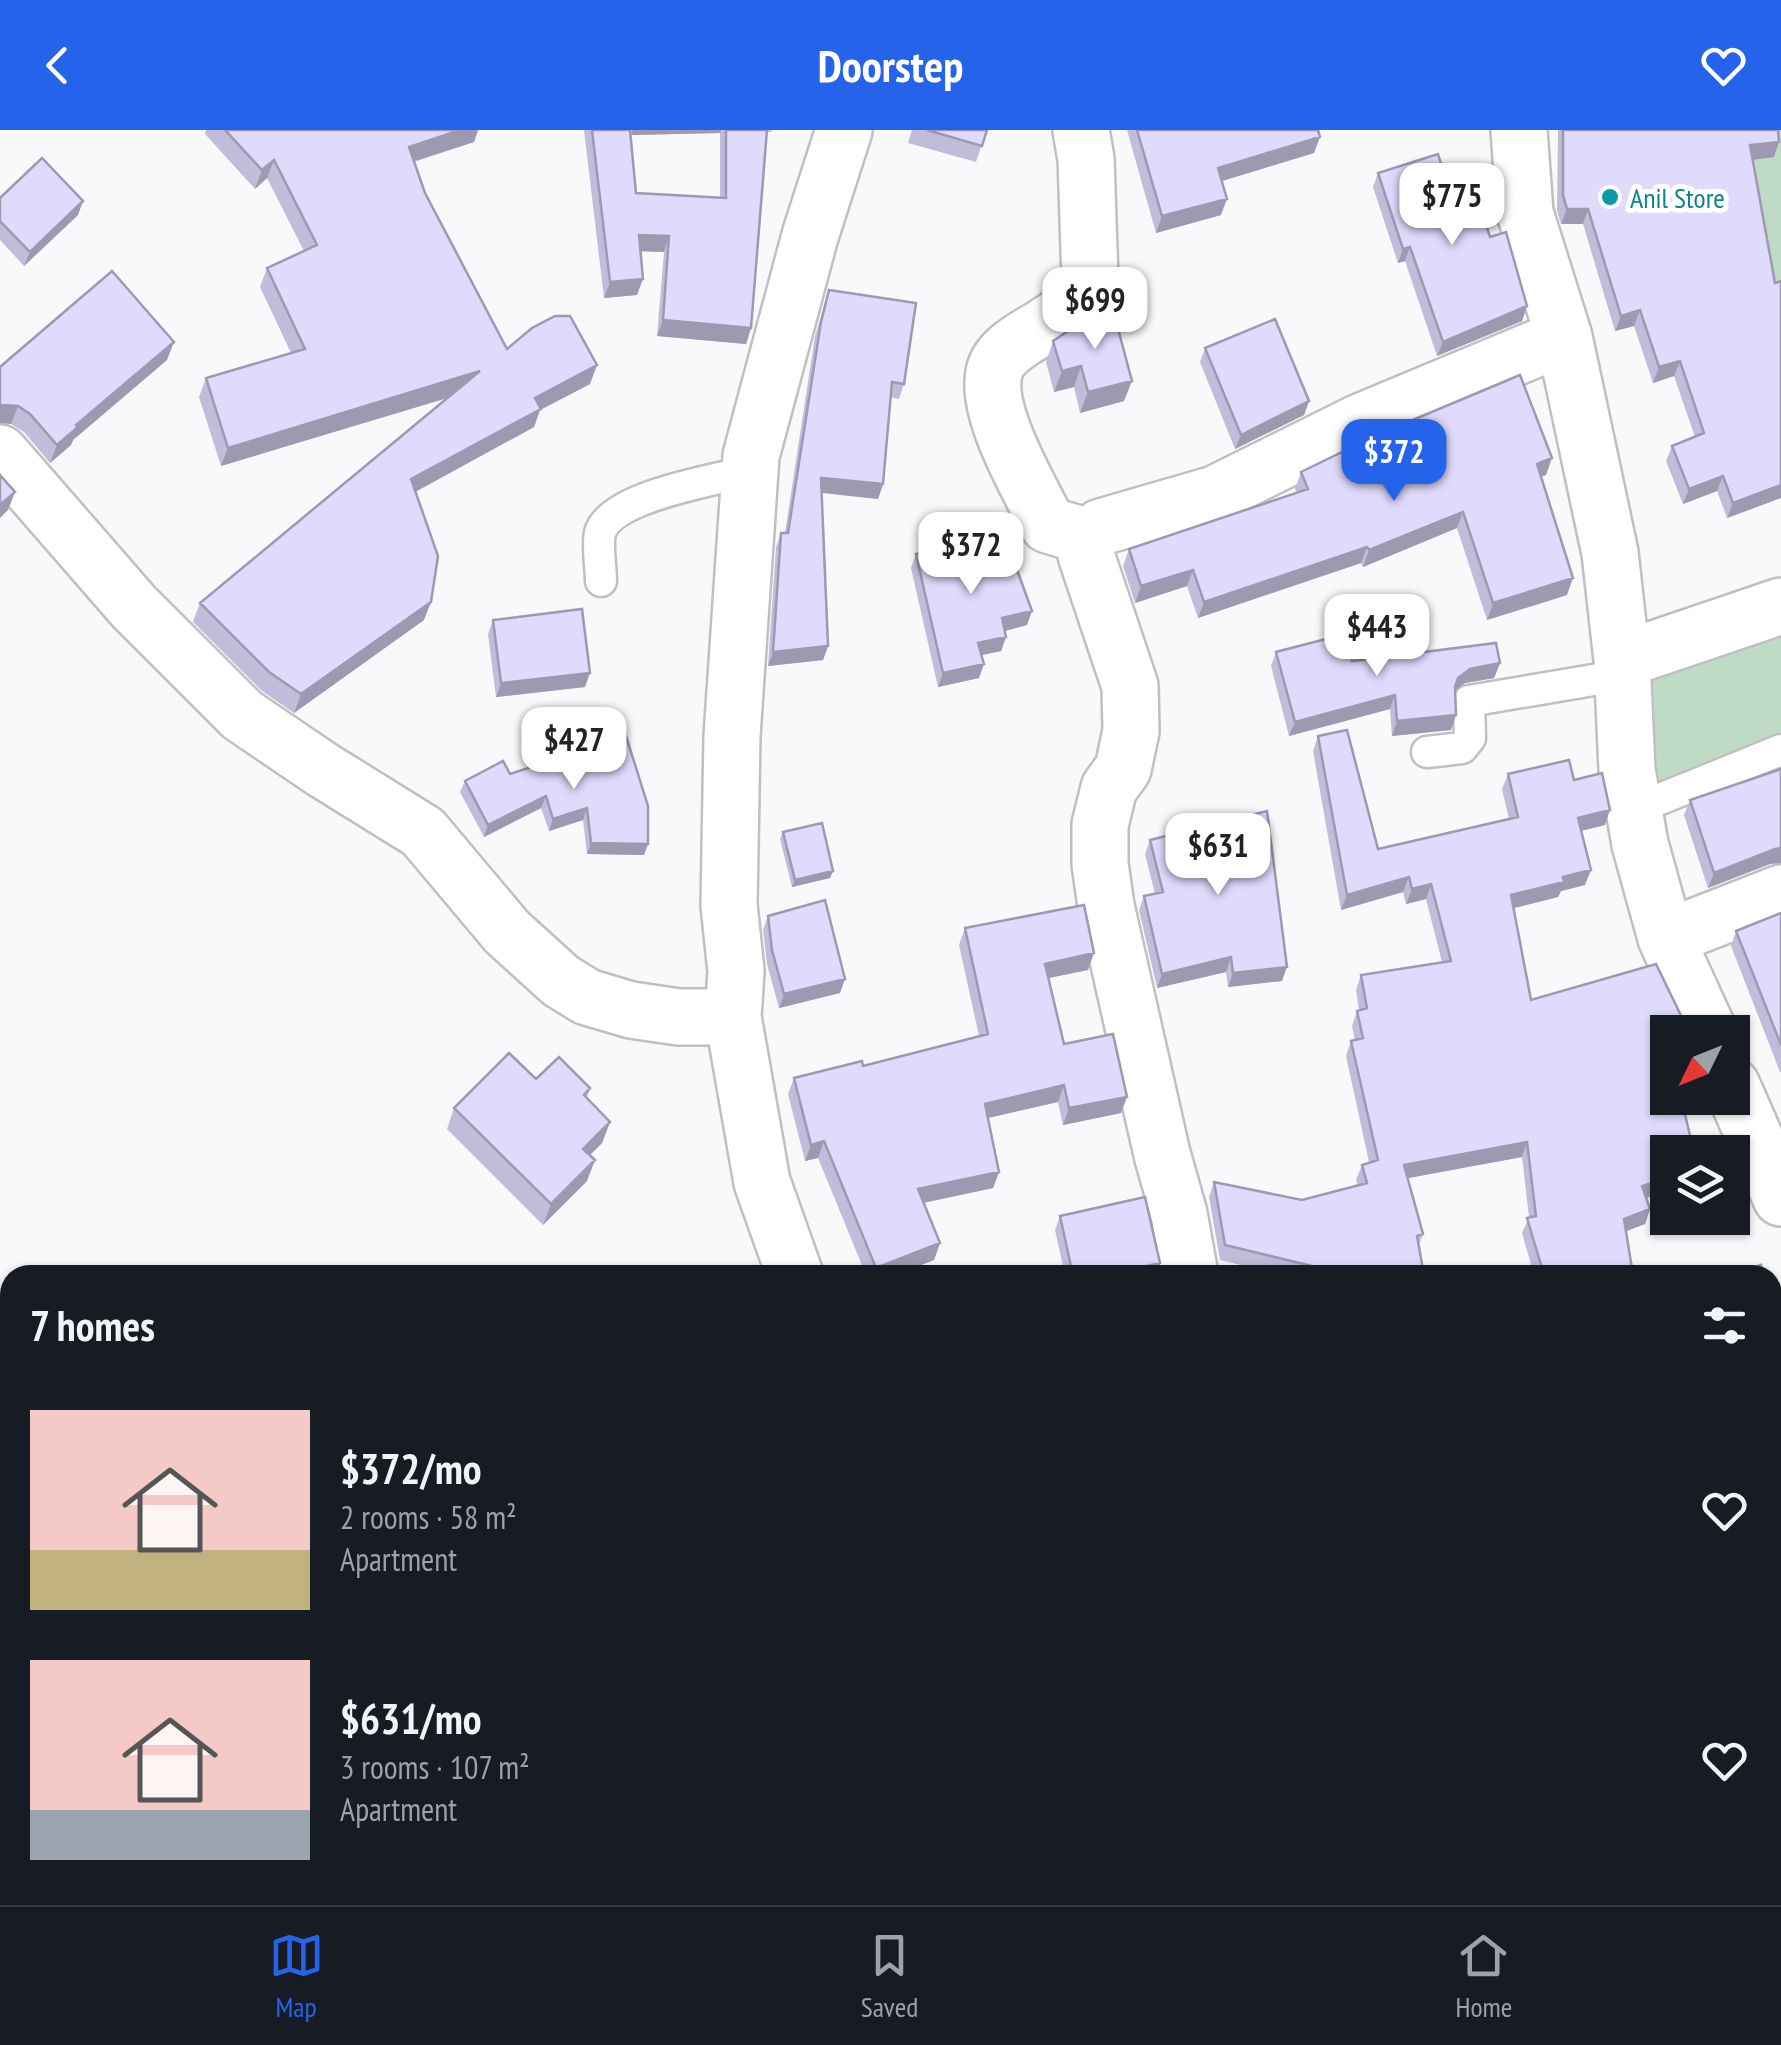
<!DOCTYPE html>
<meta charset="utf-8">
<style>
body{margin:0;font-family:"PT Sans Narrow",sans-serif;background:#20242c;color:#f1f3f6;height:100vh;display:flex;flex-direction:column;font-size:38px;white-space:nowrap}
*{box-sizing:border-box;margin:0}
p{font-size:32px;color:#9ea1a6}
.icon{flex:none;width:55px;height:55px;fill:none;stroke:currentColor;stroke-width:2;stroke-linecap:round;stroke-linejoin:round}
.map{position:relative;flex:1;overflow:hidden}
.details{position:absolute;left:0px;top:1135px;width:1782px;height:640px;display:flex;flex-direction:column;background:#171b24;border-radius:30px 30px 0 0;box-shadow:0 2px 8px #0004}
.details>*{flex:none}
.needle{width:65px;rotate:227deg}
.fabs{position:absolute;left:1650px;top:885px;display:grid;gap:20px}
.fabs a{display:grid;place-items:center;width:100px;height:100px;border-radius:0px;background:#171b24;box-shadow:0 2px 8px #0004;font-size:50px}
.price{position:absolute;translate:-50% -85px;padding:0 22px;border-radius:20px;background:#fff;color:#222;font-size:32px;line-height:65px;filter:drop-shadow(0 2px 5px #0008)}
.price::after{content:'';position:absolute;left:50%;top:60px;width:30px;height:22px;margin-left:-15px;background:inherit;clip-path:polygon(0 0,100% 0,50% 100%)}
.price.selected{background:#2563eb;color:#fff}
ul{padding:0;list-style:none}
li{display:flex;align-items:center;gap:30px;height:250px;padding:0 30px}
li span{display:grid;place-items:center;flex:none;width:280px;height:200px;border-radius:0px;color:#555}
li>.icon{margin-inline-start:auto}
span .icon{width:120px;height:120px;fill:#fffc;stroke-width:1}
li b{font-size:42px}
h2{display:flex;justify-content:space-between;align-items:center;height:120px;padding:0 30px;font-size:42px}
header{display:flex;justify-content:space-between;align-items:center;height:130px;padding:0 30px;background:#2563eb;color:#fff;font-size:45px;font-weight:700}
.dock{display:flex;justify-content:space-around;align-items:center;height:140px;border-top:2px solid #363941;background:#171b24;font-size:28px;color:#9ea1a6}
.dock a{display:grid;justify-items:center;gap:5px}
.dock .selected{color:#2563eb}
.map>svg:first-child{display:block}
.green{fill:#bfdbc5}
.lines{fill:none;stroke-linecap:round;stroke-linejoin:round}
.service-casing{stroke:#c0c0c3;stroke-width:35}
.minor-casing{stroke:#c0c0c3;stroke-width:60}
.service{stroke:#fff;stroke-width:30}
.minor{stroke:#fff;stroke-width:55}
.wall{fill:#c1bcda}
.shaded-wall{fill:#9d99b1}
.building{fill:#e0dbfd;stroke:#9d99b1;stroke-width:2.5}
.culture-dot{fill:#0f9aa8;stroke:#fff;stroke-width:4}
.labels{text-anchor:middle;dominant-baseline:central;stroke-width:10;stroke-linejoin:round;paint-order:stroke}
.culture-label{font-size:28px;fill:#0d838f;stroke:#fff;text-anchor:start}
</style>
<header><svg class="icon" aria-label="back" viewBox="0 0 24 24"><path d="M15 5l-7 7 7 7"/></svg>Doorstep<svg class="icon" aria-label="heart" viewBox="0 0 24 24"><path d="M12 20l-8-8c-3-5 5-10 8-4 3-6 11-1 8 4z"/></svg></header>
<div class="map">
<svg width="1781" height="1775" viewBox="0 0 1781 1775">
<rect width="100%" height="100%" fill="#f9f9fc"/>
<path class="green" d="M1771 0H1781V165L1707 35 1773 27Z
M1781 499V609L1648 663 1645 546Z"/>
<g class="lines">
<defs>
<path id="service" d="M601 451C601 439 597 414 600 403 610 366 716 350 750 341
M1427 622 1462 618 1470 608 1469 571 1623 545
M1633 680 1781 620"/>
<path id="minor" d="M1081 0 1086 29 1090 149C1081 175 1065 182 1043 197 1025 208 998 221 994 243 985 284 1030 358 1048 395L1089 407
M1519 0 1525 83 1564 207 1610 423 1622 530 1627 640 1640 714 1666 808 1709 902
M0 323 134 477 242 585 323 640 423 702 507 802 561 851 587 867 631 880 679 887H733
M1622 530 1781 476
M1666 808 1781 763
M1732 956 1781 1068
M795 1145 762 1052 733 887 736 841 729 775 732 606 751 326 810 106 844 0
M1190 1145 1179 1084 1162 1024 1106 776 1100 734V695L1109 658 1123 639 1131 601 1130 556 1086 425 1089 407 1101 397 1215 364 1358 293 1564 207
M1329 1765 1334 1775"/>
</defs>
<use href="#service" class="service-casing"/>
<use href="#minor" class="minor-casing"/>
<use href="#service" class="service"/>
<use href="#minor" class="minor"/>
</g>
<path class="wall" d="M206 0H478L474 12 414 32 425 63 507 219 590 254 540 280 534 297 415 362 424 490 294 583 262 561 193 492 200 473 448 268 221 336 199 267 206 248 291 223 260 157 267 138 304 121 267 48 255 59 205 4Z
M584 0H630L636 63 720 68V3L631 5V0H772L771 2H767L751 198 746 214 657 206 664 122 640 121 637 165 604 168Z
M912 0H987L976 32 908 13Z
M1127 0H1318L1314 23 1222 51 1221 85 1156 103Z
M1558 0H1778L1774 27 1753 30 1781 368 1727 388 1717 361 1683 374 1666 331 1672 316 1695 307 1674 246 1653 253 1634 196 1615 201 1583 94H1561L1557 81Z
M1443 40 1463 76 1490 107 1527 176 1522 191 1437 226 1405 131 1398 133 1373 57 1378 43Z
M0 68 78 85 24 136 0 110Z
M829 160 904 254 899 269 890 267 883 354 878 369 821 363 828 516 823 530 768 536 776 417 781 403H785L815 206Z
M1053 211 1124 271 1080 283 1074 257 1054 262 1046 232Z
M1205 218 1309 271 1304 285 1235 319 1200 232Z
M167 230 73 310 71 315 50 333 24 302 11 294 0 293V237Z
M1301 342 1546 345 1541 347 1567 465 1487 490 1457 398 1363 437 1361 433 1198 488 1187 456 1135 473 1123 436 1129 419 1297 363 1295 359Z
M916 424 1027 495 1005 501 1006 507 1001 521 981 525 979 548 938 557 911 438Z
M493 490 585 557 496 567 488 504Z
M1276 522 1352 531 1500 533 1494 548 1465 553 1456 560 1451 600 1392 606 1390 579 1289 606 1271 536Z
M626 606 648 714 644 725 587 724 583 690 549 701 541 678 484 707 460 662 465 651 510 644Z
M1318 606 1378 719 1509 689 1502 659 1508 644 1574 650 1605 695 1581 701 1585 755 1561 761 1558 767 1514 778 1531 870 1668 902V1061L1646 1068 1650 1079 1645 1094 1626 1101 1633 1145H1534L1522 1103 1529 1087 1522 1027 1407 1048 1423 1104 1419 1115 1424 1145H1282L1220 1130 1209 1067 1214 1052 1302 1070 1358 1055 1356 1050 1362 1035 1369 1032 1346 926 1351 911 1355 910 1352 896 1357 881 1359 880 1356 860 1361 845 1442 832 1426 769 1406 774 1403 762 1341 780 1313 621Z
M1781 639V733L1770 734 1708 758 1684 685 1690 670Z
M783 702 833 741 830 748 792 757 780 709Z
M1150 710 1282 851 1228 857 1226 842 1157 858 1139 780 1144 766 1155 764 1145 724Z
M1781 783V942H1780L1731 816 1736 801Z
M768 786 840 863 779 878 767 834 763 800Z
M965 798 1088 840 1048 848 1064 914 1121 983 1063 995 1058 972 988 988 999 1042 993 1058 924 1073 940 1113 934 1130 895 1145H866L818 1028 805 1031 788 964 794 948 863 936 979 906 959 815Z
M536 949 590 958 587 968 610 992 602 1013 590 1025 587 1051 543 1095 447 999 454 978Z
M1060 1086 1156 1145H1065L1055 1100Z
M1780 1332H1781V1383L1772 1353Z
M1363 1765H1493L1492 1775H1364Z
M1631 1765H1664L1646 1775H1636Z
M1750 1765H1772L1781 1775H1755Z"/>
<path class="shaded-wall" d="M460 0H478L474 12 402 35 409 17Z
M633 0H721L720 3 631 5Z
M1320 7 1314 23 1212 54 1218 38Z
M1779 12 1774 27 1744 31 1750 15Z
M274 30 267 48 255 59 262 40Z
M1227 69 1221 85 1156 103 1162 86Z
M83 71 78 85 24 136 30 122Z
M1567 79H1588L1583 94H1561Z
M639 105 669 106 664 122 633 121Z
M1410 117 1405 131 1398 133 1403 119Z
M643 149 637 165 604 168 610 152Z
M1527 176 1522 191 1437 226 1443 212Z
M1640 180 1634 196 1615 201 1621 186Z
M663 190 751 198 746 214 657 206Z
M174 212 167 230 73 310 71 315 50 333 57 315 76 295Z
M1680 231 1674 246 1653 253 1659 237Z
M597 235 590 254 540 280 534 297 404 368 411 349 535 268Z
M1081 236 1074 257 1054 262 1062 241Z
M480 241 473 260 221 336 228 318Z
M1132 251 1124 271 1080 283 1088 262Z
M1309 271 1304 285 1235 319 1241 305Z
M2 274 18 276 11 294 0 293V275Z
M1552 328 1546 345 1531 350 1537 334Z
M1723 346 1717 361 1683 374 1689 359Z
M821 348 883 354 878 369 816 362Z
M1781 355V368L1727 388 1733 373Z
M15 362 8 380 0 388V375Z
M1463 382 1457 398 1363 437 1369 420Z
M1367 417 1361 433 1198 488 1204 472Z
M1193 440 1187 456 1135 473 1141 456Z
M1573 448 1567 465 1487 490 1493 473Z
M431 472 424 490 294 583 301 564Z
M1032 481 1027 495 997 503 1002 488Z
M1006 507 1001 521 973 527 978 513Z
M828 516 823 530 768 536 773 522Z
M1500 533 1494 548 1465 553 1453 562 1458 548 1470 539Z
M984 534 979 548 938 557 943 543Z
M590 543 585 557 496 567 501 553Z
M1395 565 1390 579 1289 606 1295 592Z
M1456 585 1451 600 1392 606 1397 591Z
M546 666 541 678 484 707 488 695Z
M587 678 583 690 549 701 553 689Z
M1610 680 1605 695 1572 703 1578 688Z
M591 713 648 714 644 725 587 724Z
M1781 718V733L1770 734 1708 758 1714 743 1775 719Z
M1591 740 1585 755 1561 761 1558 767 1506 780 1511 765 1563 747Z
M833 741 830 748 792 757 795 750Z
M1409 747 1403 762 1341 780 1347 765Z
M1431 754 1426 769 1406 774 1412 759Z
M1094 823 1088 840 1039 850 1045 834Z
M1231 827 1226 842 1157 858 1162 844Z
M1287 837 1282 851 1228 857 1233 843Z
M845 849 840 863 779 878 784 864Z
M1064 955 1058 972 979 990 985 974Z
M1127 967 1121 983 1063 995 1069 978Z
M610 992 602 1013 576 1039 583 1019Z
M824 1011 818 1028 805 1031 811 1015Z
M1527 1012 1522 1027 1398 1050 1404 1035Z
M595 1030 587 1051 543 1095 551 1074Z
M999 1042 993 1058 912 1075 918 1059Z
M1668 1048V1061L1636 1071 1642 1056Z
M1650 1079 1645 1094 1619 1104 1624 1089Z
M940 1113 934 1130 895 1145H873L876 1138Z
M1160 1133 1156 1145H1107Z
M1643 1765H1664L1646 1775H1639Z
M1493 1770 1492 1775H1438Z"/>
<path class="building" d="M225 0H460L409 17 425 63 507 219 532 198 555 186H570L597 235 535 268 541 279 411 349 438 426 431 472 301 564 269 542 200 473 480 241 228 318 206 248 305 219 267 138 317 115 274 30 262 40Z
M592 0H630L636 63 726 68V0H767L751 198 663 190 669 106 639 105 643 149 610 152Z
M927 0H987L982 16Z
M1137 0H1318L1320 7 1218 38 1227 69 1162 86Z
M1563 0H1778L1779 12 1750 15 1775 153 1781 151V355L1733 373 1723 346 1689 359 1672 316 1704 303 1680 231 1659 237 1640 180 1621 186 1588 79H1567L1563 65Z
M1438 24 1443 40 1450 38 1463 76 1479 72 1490 107 1506 102 1527 176 1443 212 1410 117 1403 119 1378 43Z
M42 28 83 71 30 122 0 91V68Z
M112 141 174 212 76 295 78 297 57 315 30 284 18 276 0 275V237Z
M829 160 916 173 904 254 892 252 883 354 821 348 828 516 773 522 781 403H788L821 192Z
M1113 180 1132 251 1088 262 1081 236 1062 241 1053 211 1093 185Z
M1275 189 1309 271 1241 305 1205 218Z
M1520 245 1552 328 1537 334 1573 448 1493 473 1463 382 1369 420 1367 417 1204 472 1193 440 1141 456 1129 419 1308 359 1301 342 1377 305Z
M0 345 15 362 0 375Z
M1004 404 1032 481 1002 488 1006 507 978 513 984 534 943 543 916 424Z
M582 479 590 543 501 553 493 490Z
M1345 504 1352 531 1496 513 1500 533 1470 539 1458 548 1455 557 1456 585 1397 591 1395 565 1295 592 1276 522Z
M1347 600 1378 719 1518 687 1508 644 1569 630 1574 650 1602 643 1610 680 1578 688 1591 740 1563 747 1564 752 1511 765 1531 870 1656 834 1689 902H1668V968H1681L1694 1022H1668V1048L1642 1056 1650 1079 1624 1089 1633 1145H1544L1527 1088 1536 1086 1527 1012 1404 1035 1423 1104 1417 1106 1424 1145H1342L1341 1143 1225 1115 1214 1052 1302 1070 1367 1053 1362 1035 1378 1030 1351 911 1363 908 1357 881 1367 878 1361 845 1451 831 1431 754 1412 759 1409 747 1347 765 1318 606Z
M626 606 648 676V714L591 713 587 678 553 689 546 666 488 695 465 651 503 631 510 644Z
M1781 639V718L1775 719 1714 743 1690 670Z
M1267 681 1287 837 1233 843 1231 827 1162 844 1144 766 1163 762 1150 710Z
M822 693 833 741 795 750 783 702Z
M825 770 845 849 784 864 772 820 768 786Z
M1084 775 1094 823 1045 834 1064 914 1113 904 1127 967 1069 978 1064 955 985 974 999 1042 918 1059 940 1113 876 1138 824 1011 811 1015 794 948 862 931 863 936 988 904 965 798Z
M1781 783V915L1736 801Z
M509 923 536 949 559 927 590 958 584 965 610 992 583 1019 595 1030 551 1074 454 978Z
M1145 1067 1160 1133 1107 1145H1073L1060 1086Z
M1761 1135 1763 1145H1732Z
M1781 1705V1775H1767L1762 1765H1772V1709Z
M1369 1765H1493V1770L1438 1775H1370Z"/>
<circle class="culture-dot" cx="1610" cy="67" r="10"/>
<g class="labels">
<g class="culture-label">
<text x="1630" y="67">Anil Store</text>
</g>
</g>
</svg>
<div class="fabs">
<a><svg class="needle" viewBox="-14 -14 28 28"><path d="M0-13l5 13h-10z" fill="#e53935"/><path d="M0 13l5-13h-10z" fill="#9ea1a6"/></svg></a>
<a><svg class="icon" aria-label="layers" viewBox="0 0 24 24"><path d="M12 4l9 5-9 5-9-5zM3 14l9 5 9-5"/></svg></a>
</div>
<b class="price" style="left:1452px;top:118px">$775</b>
<b class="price" style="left:1095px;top:222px">$699</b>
<b class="price selected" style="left:1394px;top:374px">$372</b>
<b class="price" style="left:971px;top:467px">$372</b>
<b class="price" style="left:1377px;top:549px">$443</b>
<b class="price" style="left:574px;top:662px">$427</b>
<b class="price" style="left:1218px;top:768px">$631</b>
<section class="details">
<h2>7 homes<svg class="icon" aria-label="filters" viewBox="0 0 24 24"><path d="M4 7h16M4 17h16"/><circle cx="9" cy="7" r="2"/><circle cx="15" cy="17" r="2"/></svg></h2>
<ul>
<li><span style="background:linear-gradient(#f6c9c9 70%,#c2b280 0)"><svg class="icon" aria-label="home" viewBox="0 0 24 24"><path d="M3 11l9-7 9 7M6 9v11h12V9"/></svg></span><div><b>$372/mo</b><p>2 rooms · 58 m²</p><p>Apartment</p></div><svg class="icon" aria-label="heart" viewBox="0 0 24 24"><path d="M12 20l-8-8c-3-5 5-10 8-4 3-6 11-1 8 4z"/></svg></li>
<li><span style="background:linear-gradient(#f6c9c9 75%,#9aa5b1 0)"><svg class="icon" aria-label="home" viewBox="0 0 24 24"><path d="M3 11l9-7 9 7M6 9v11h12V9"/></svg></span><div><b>$631/mo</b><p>3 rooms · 107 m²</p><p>Apartment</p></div><svg class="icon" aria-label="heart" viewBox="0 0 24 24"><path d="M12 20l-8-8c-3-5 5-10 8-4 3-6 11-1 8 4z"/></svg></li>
</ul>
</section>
</div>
<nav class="dock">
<a class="selected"><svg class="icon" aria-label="map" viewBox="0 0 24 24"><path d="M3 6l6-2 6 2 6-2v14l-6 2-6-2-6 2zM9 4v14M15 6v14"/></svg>Map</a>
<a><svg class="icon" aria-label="saved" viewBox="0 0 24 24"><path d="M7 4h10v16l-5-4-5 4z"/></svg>Saved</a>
<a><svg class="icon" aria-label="home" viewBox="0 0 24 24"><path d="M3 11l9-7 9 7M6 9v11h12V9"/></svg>Home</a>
</nav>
